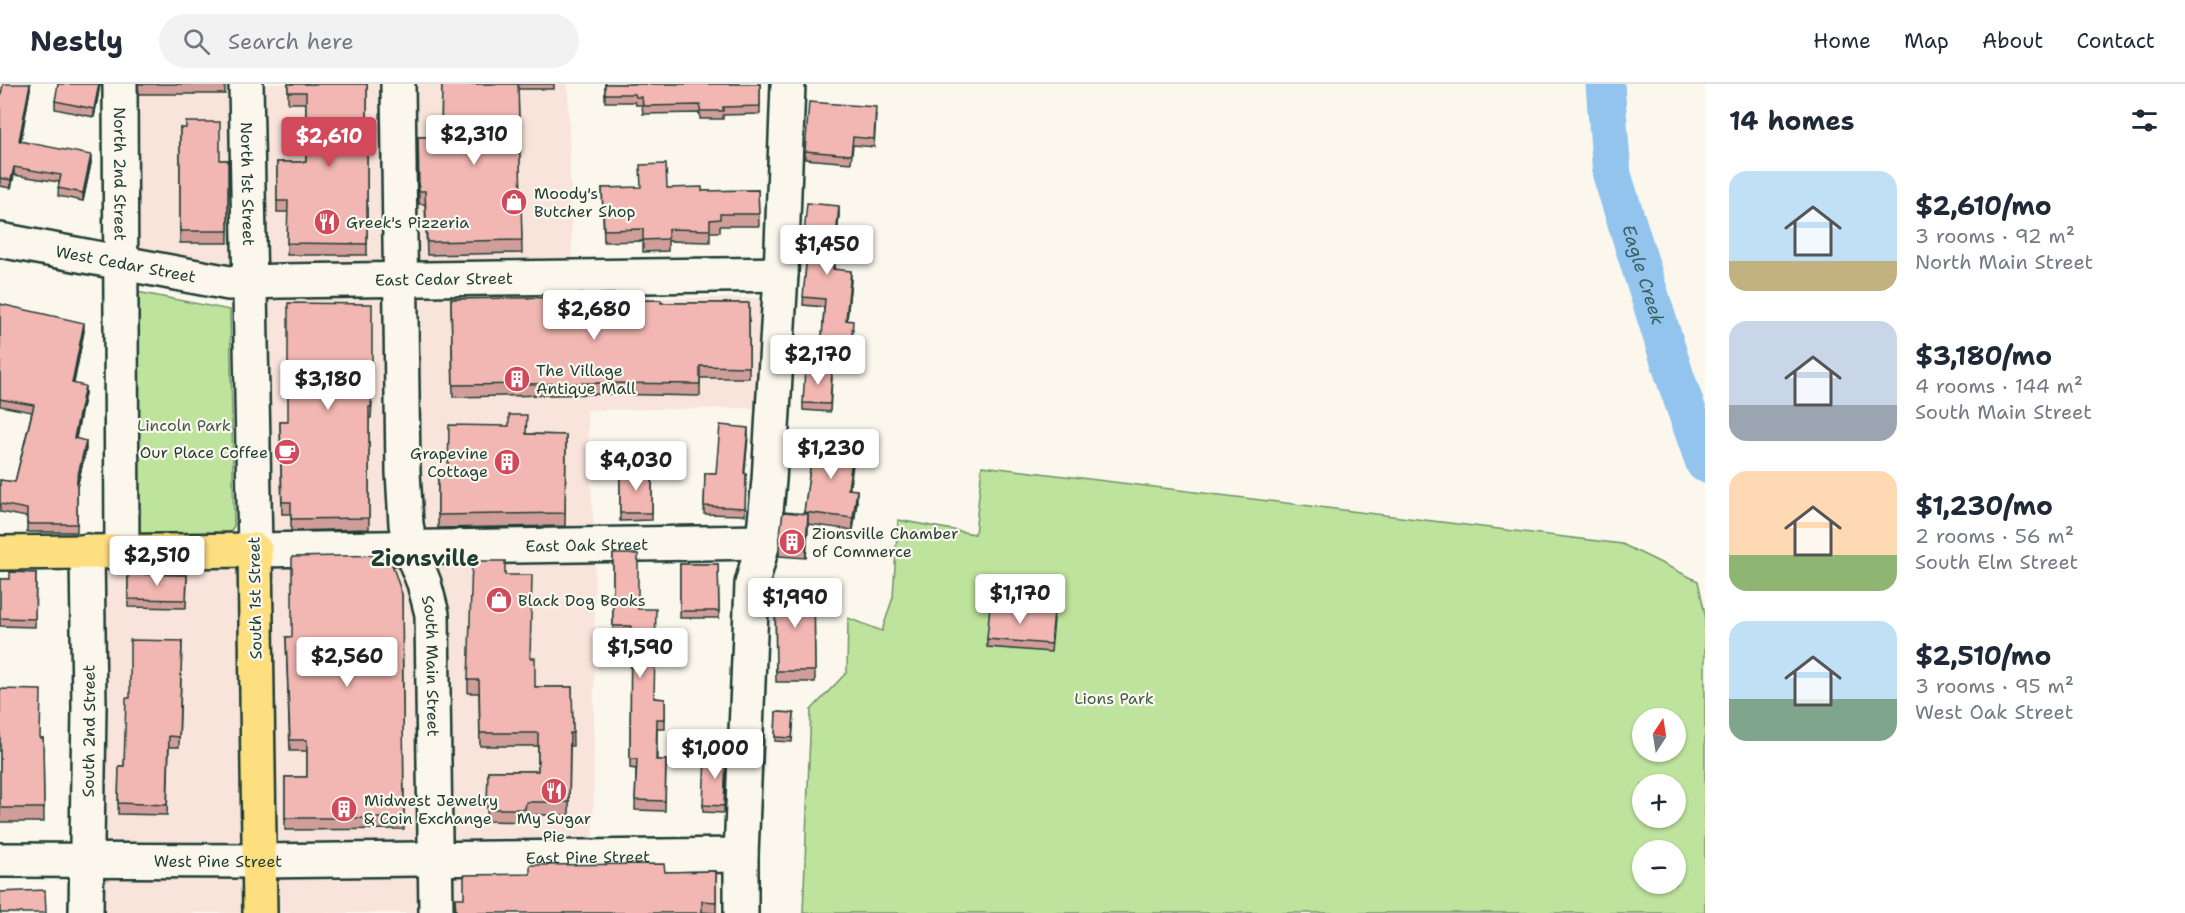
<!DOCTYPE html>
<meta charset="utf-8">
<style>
body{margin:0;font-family:"Shantell Sans",sans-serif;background:#f2f2f3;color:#1f2937;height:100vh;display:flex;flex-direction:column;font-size:22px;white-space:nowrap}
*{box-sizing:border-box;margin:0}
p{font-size:20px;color:#747a83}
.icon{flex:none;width:33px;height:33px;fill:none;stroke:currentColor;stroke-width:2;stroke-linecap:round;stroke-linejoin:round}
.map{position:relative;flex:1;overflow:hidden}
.panel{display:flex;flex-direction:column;background:#fff;width:480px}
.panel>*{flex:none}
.needle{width:39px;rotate:12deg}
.controls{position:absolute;left:1632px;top:624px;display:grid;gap:12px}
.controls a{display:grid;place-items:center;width:54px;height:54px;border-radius:50%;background:#fff;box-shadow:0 2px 4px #0004;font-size:30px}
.price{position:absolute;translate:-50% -51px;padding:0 14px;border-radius:6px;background:#fff;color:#222;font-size:20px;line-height:39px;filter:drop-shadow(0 2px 3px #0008)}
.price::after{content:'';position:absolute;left:50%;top:36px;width:18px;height:14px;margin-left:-9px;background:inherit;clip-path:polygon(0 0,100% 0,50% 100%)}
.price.current{background:#d1495b;color:#fff}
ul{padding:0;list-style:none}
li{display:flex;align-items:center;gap:18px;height:150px;padding:0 24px}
li span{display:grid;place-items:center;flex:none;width:168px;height:120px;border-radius:18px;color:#555}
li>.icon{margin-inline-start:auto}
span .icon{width:72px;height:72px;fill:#fffc;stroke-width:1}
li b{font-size:26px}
h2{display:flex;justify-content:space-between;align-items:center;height:72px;padding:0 24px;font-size:26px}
header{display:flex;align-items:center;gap:36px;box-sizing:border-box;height:84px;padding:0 30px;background:#fff;border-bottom:2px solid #e0e1e3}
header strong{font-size:28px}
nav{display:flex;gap:33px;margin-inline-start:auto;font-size:21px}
.search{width:420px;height:54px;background:#f2f2f3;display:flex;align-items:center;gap:15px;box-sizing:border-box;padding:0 21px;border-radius:33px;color:#747a83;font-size:22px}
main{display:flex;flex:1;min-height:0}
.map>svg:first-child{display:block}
.built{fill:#f8e4db}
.green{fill:#bee39d;stroke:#6e9068;stroke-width:1.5;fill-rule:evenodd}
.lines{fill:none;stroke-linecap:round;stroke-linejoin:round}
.river{stroke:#92c4ee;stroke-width:39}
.minor-casing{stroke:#1f3d34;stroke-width:38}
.major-casing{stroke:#1f3d34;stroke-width:38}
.minor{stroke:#fbf7ec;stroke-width:33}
.major{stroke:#fedf80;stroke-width:33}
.wall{fill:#d09d99;stroke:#1f3d34;stroke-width:1.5}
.shaded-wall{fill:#a9807d;stroke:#1f3d34;stroke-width:1.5}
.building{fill:#f2b7b2;stroke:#1f3d34;stroke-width:1.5}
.labels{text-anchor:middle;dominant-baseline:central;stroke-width:4.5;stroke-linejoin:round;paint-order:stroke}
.street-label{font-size:16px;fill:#1f3d34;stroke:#fbf7ec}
.poi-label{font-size:16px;fill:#1f3d34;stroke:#fbf7ec;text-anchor:start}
.park-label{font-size:16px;fill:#3f5e49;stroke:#fbf7ec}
.water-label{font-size:18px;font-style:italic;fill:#3c5f62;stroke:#fbf7ec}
.district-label{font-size:22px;font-weight:bold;fill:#1f3d34;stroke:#fbf7ec}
</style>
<header>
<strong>Nestly</strong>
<div class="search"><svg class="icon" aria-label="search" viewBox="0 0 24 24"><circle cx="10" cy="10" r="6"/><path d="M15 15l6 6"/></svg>Search here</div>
<nav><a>Home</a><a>Map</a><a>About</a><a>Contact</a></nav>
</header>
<main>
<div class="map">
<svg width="1705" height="829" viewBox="0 0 1705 829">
<rect width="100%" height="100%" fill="#fbf7ec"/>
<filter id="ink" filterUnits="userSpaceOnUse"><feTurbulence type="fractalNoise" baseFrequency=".0167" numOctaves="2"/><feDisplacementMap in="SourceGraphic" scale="12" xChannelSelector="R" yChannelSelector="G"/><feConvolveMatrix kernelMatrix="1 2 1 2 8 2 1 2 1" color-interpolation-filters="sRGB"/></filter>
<g filter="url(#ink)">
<path class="built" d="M131 0H568L573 214H763L762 324 587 326 595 470 593 783 720 782V829H102L97 483H263L252 187 133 168Z"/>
<path class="green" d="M137 208 230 226 234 442 230 448 137 450Z
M982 382 1622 460 1698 497 1705 530V829H803L811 626 847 588 848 534 882 547 893 513 898 436 975 450ZM1642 634H1676V668H1642ZM1642 700H1676V734H1642ZM1642 766H1676V800H1642Z"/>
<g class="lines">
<path class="river" id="s1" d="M1605 0 1612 91 1675 293 1705 379"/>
<defs>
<g id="minor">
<path id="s2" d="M120 0 122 467"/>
<path id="s3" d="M246 0 255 466 763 458"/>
<path id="s4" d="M398 0 403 388 406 440 410 464 424 499 432 530 436 829"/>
<path id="s5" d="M0 156 229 199 280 197 781 190"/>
<path id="s6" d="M0 776 260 777 741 771"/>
<path id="s7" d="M86 829 89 623 87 467"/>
<path d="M741 829V771L752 500 763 458 769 396 781 190 788 0"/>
</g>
<path id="major" d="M0 469 255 466 260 829"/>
</defs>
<use href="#minor" class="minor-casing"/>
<use href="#major" class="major-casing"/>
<use href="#minor" class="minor"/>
<use href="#major" class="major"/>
</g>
<path class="wall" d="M30 0V5L21 57 91 79 83 117 58 112 59 98 14 91 11 104 0 102V16Z
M100 0 94 33 55 25V17Z
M138 0H225V10H139Z
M288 0H367V171H287L288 128H277V78H306V19H288Z
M442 0H554V5H518L522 169 427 171 425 120H419L418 53H441Z
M605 0H760V30L723 31V35H700V29L643 30 642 21H636L635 18H605Z
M876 31 874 63 853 61 851 79 805 75V67Z
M180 44 220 76H228V159H180Z
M602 104H667L702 107 758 106 759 142H720V148H710V158L668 157V167L643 168V157L604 158Z
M839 130 834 185 851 195 847 236 853 245 851 274 821 272 824 223 803 221 807 168H803V160Z
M451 215 661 219H749V294H700V312L604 310 453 313Z
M0 220 84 247 74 299 85 309 76 354 86 365 77 403V448H27V433L0 428V396L15 398 32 328 0 322Z
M832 294 830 328 803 326V319Z
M372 319 371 334H369V445L291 447V430H282L280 338H288Z
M527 350 566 351 565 442 438 444V388H448Z
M748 352 744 389 746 390 745 431 704 430 705 389H716Z
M814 356 854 373 849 405 857 418 853 446 808 440 806 474 779 472V457L804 430Z
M620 387H652V436L620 437Z
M613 470 638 525 654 614 665 615V645H657V676H666L665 727 635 726 636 685 630 684 631 552 613 551Z
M680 480H718L719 534H680Z
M36 489 35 543 0 542V495H10Z
M128 490 187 491 186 524 128 523Z
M505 491 530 574 535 603H572L573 662H570L569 731H526L525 738 487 737 488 687H538V662H480L479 609H468V596Z
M775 503H814L815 598H776Z
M402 510 404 745 285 746V693H307V667H290L286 553H292Z
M1054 535 1051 568 987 563V555Z
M182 557 179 663H169L167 731 118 730 119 682H124L130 614Z
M0 605 40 654H43L44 738H0Z
M776 628 794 629 792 658 775 657Z
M726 672 724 729 703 728V721Z
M716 787V829L464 814 665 788Z"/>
<path class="shaded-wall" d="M30 0V5L19 65V57Z
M99 0H100V1L94 33V25Z
M91 71V79L83 117V109Z
M14 83V91L11 104V96Z
M839 122V130L833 193V185Z
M851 187V195L846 244V236Z
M84 239V247L72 307V299Z
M85 302V309L74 362V354Z
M748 344V352L744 397V389Z
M86 357V365L77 403V395Z
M854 361V373L848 417V405Z
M857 406V418L853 446V434Z
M808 430V445L806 474V460Z"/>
<path class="building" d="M3 0H30L19 57 91 71 83 109 58 104 61 91 14 83 11 96 0 94V16Z
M58 0H99L94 25 55 17Z
M288 0H367V160L287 159 288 117H277V78H306V8H288Z
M442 0H518L522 156 427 158 425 107H419L418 53H441Z
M605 0H760V22L723 23V27H700V21L643 22 642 13H636L635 10H605Z
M809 18 876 23 874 55 853 53 851 71 805 67Z
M186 38H220V76H228V147H180V44H186Z
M666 80 667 104 702 103V107L758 106 759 130H720V135L710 136V146L668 145V155L643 156V145L604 146 602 104 641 103 640 81Z
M807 119 839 122 833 185 851 187 846 236 853 237 851 266 821 265 825 215 803 213 808 160H803Z
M580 213V217L661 216V219H749V283L700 282V300L604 299 453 301 451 215Z
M288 219 372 220V308L371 323H369V434L291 435V418H282L280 338H288Z
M0 220 84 239 72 299 85 302 74 354 86 357 77 395V440H27V425L0 420V396L15 398 34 321 0 315Z
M805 285 832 286 830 320 803 319Z
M509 331H527L526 350 566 351 565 429 438 431V388H448L449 341 509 342Z
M720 341 748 344 744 389 746 390 745 424 704 422 705 389H716Z
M814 356 854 361 848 405 857 406 853 434 804 428Z
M620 387H652V429H620Z
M783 428 808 430 806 460 779 457Z
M613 470H638V525H656L654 614 665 615V635H657L656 676H666L665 717 635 716 637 675H630L631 542H613Z
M389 471 402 510 404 734H285V693H307V656H290L286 553H292V473Z
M472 477H505V491H532L530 574H535V603H572L573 649H570L569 718H526L525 725H487L488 687H538V649H480L479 596H468Z
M680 480H718L719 527H680Z
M10 488 36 489 35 535 0 534V495H10Z
M128 490 187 491 186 516 128 515Z
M775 503H814L815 587H776Z
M990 521 1054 527 1051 560 987 555Z
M130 556 182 557 179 653 169 652 167 721 118 719 119 682H124L126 614H130Z
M0 605 41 606 40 654H43L44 724H0Z
M776 628 794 629 792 654 775 653Z
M705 671 726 672 724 722 703 721Z
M664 780 665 788 716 787V818L702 817V829H456L455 814H464V791L530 790V781Z
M45 806 46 829H0V808Z"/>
</g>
<defs>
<symbol id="shop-disc" viewBox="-11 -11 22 22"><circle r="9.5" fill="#d1495b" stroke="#fbf7ec"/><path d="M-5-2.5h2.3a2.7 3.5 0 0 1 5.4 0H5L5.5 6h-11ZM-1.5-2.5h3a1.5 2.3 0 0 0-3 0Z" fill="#fff"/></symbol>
<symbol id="restaurant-disc" viewBox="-11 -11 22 22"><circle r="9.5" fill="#d1495b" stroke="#fbf7ec"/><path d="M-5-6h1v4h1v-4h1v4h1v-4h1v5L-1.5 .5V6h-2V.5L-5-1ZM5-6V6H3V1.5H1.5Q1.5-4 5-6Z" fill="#fff"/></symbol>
<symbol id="building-disc" viewBox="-11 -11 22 22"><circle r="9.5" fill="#d1495b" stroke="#fbf7ec"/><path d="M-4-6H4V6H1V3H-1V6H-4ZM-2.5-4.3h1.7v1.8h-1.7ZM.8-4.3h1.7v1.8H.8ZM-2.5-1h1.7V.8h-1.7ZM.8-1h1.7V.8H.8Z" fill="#fff"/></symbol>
<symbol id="cafe-disc" viewBox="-11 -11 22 22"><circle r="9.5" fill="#d1495b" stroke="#fbf7ec"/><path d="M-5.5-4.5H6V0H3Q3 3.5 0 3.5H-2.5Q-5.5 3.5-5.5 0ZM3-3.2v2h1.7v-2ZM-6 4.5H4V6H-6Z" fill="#fff"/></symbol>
</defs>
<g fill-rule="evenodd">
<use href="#shop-disc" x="499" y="103" width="30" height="30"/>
<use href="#restaurant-disc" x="312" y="123" width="30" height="30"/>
<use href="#building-disc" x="502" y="280" width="30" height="30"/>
<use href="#cafe-disc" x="272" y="353" width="30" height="30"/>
<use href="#building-disc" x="492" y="363" width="30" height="30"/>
<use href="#building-disc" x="777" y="443" width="30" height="30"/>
<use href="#shop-disc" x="484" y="501" width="30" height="30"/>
<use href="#restaurant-disc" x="539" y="692" width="30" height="30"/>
<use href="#building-disc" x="329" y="710" width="30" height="30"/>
</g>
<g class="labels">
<g class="street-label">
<text stroke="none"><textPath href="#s2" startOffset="90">North 2nd Street</textPath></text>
<text stroke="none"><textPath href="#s3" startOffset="100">North 1st Street</textPath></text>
<text stroke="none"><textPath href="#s5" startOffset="128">West Cedar Street</textPath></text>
<text stroke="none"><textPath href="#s5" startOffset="448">East Cedar Street</textPath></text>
<text stroke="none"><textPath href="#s3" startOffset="798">East Oak Street</textPath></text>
<text transform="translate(255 514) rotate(-91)">South 1st Street</text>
<text stroke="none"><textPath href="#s4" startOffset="586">South Main Street</textPath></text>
<text stroke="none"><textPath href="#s7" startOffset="182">South 2nd Street</textPath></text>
<text stroke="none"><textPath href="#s6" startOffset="588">East Pine Street</textPath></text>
<text stroke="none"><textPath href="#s6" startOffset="218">West Pine Street</textPath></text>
</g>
<g class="poi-label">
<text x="534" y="109">Moody's<tspan x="534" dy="18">Butcher Shop</tspan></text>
<text x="346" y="138">Greek's Pizzeria</text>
<text x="536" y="286">The Village<tspan x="536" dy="18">Antique Mall</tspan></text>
<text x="268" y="368" text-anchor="end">Our Place Coffee</text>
<text x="488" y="369" text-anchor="end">Grapevine<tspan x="488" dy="18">Cottage</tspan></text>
<text x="812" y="449">Zionsville Chamber<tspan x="812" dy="18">of Commerce</tspan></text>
<text x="518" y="516">Black Dog Books</text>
<text x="364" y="716">Midwest Jewelry<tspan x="364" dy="18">&amp; Coin Exchange</tspan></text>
<text x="554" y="734" text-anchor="middle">My Sugar<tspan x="554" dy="18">Pie</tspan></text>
</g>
<g class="park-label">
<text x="184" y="341">Lincoln Park</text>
<text x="1114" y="614">Lions Park</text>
</g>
<g class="water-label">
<text stroke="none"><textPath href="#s1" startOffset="196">Eagle Creek</textPath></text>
</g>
<g class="district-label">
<text x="425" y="474">Zionsville</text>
</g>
</g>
</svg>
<div class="controls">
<a><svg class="needle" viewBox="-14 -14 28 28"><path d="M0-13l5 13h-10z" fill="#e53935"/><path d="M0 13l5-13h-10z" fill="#747a83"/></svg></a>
<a>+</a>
<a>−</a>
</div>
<b class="price" style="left:474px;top:82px">$2,310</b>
<b class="price current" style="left:329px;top:84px">$2,610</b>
<b class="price" style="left:827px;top:192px">$1,450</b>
<b class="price" style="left:594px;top:257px">$2,680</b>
<b class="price" style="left:818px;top:302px">$2,170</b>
<b class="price" style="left:328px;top:327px">$3,180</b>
<b class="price" style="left:831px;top:396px">$1,230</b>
<b class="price" style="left:636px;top:408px">$4,030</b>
<b class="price" style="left:157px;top:503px">$2,510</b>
<b class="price" style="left:1020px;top:541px">$1,170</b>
<b class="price" style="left:795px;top:545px">$1,990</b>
<b class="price" style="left:640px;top:595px">$1,590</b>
<b class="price" style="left:347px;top:604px">$2,560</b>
<b class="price" style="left:715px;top:696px">$1,000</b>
</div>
<section class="panel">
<h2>14 homes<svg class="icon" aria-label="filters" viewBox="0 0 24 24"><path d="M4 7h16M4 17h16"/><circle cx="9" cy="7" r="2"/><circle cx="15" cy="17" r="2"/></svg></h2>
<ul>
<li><span style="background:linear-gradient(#bfe0f5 75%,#c2b280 0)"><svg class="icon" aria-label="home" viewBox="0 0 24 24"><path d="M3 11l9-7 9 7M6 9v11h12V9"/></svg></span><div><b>$2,610/mo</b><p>3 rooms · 92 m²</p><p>North Main Street</p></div></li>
<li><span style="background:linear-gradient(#c9d6e8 70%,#9aa5b1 0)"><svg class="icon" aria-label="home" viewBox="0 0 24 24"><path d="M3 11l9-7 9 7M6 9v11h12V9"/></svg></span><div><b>$3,180/mo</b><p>4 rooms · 144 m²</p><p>South Main Street</p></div></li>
<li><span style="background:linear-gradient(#ffd9b3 70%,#8fb573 0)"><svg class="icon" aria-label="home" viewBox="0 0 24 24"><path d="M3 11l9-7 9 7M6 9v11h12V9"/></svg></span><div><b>$1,230/mo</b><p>2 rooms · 56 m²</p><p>South Elm Street</p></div></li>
<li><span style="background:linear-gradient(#bfe0f5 65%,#7fa58c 0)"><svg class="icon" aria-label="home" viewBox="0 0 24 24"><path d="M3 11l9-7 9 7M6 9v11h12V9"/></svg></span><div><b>$2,510/mo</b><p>3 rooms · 95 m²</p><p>West Oak Street</p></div></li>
</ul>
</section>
</main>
